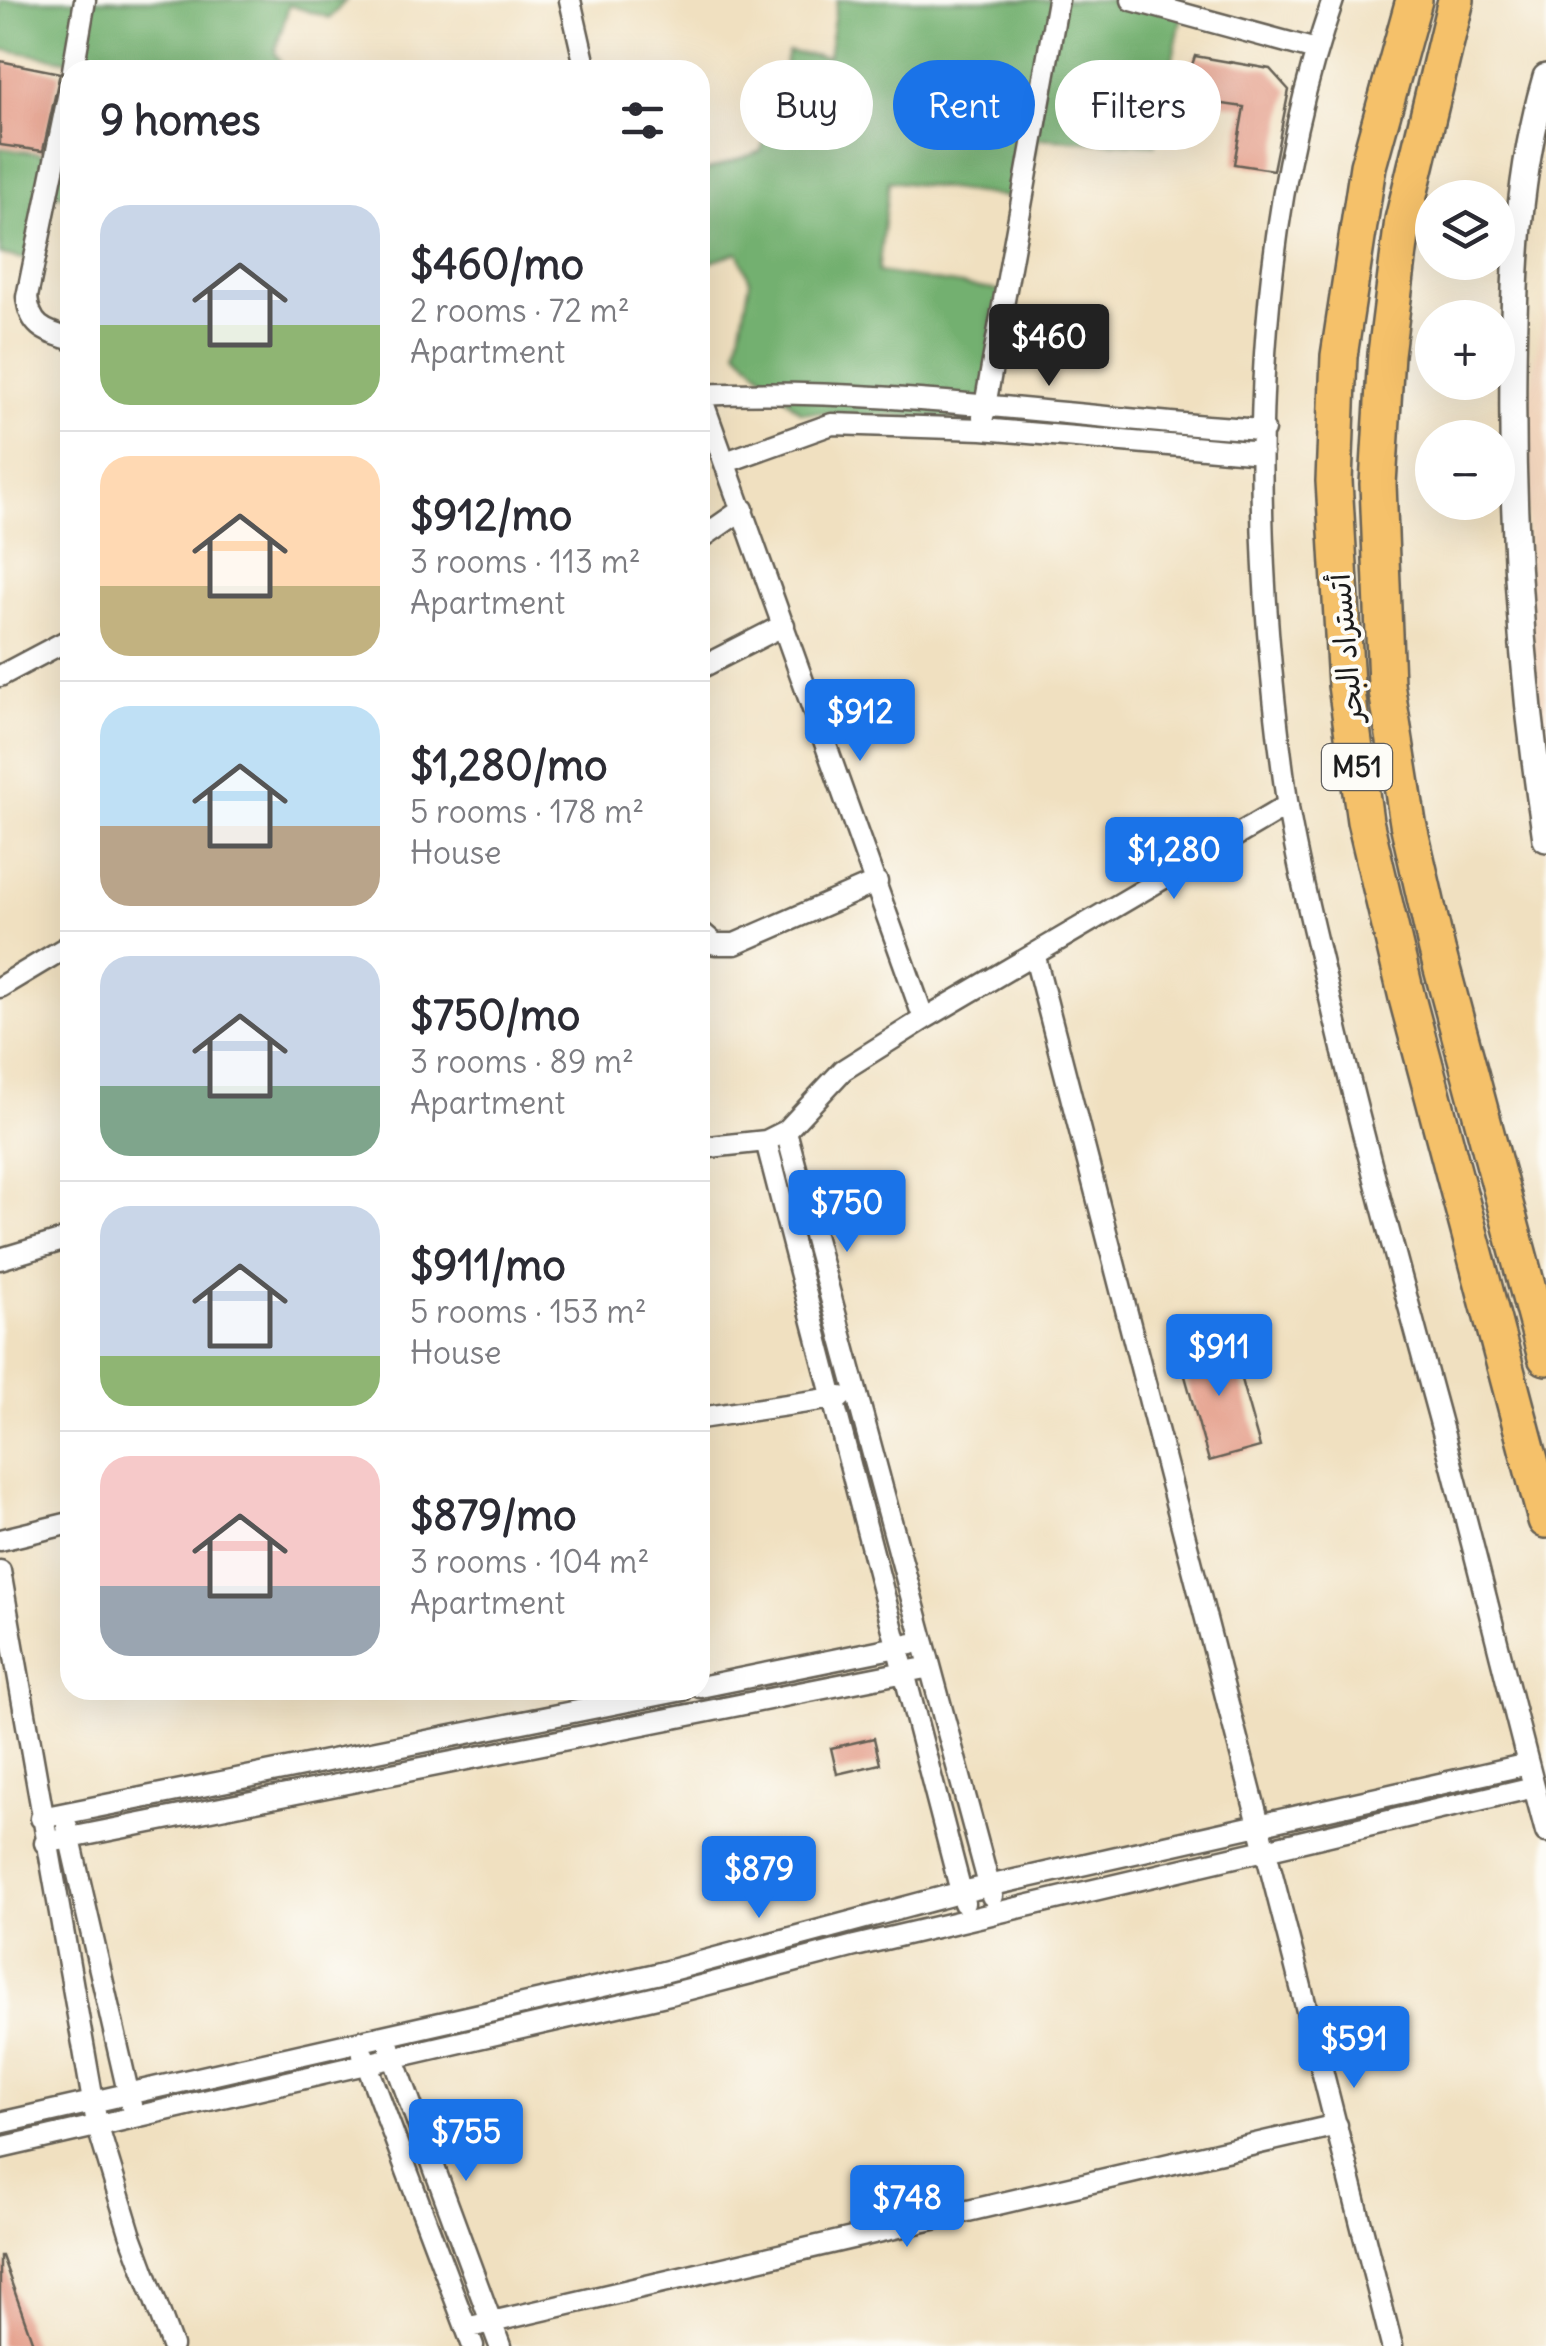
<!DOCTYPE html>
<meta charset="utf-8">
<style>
body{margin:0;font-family:Delius,"Playpen Sans Arabic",sans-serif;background:#f2f2f3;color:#2b2b33;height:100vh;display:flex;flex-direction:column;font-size:38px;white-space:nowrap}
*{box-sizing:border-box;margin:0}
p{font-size:32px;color:#7c7c81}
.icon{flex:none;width:55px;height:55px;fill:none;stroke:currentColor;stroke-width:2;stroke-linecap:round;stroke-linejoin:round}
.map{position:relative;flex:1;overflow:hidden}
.panel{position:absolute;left:60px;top:60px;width:650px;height:1640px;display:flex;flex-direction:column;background:#fff;border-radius:30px;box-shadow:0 10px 40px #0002}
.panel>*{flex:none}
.top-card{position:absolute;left:740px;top:60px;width:655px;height:90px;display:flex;gap:20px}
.controls{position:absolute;left:1415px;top:180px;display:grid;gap:20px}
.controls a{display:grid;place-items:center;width:100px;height:100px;border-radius:50%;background:#fff;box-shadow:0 10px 40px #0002;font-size:50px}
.price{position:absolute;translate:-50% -85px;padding:0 22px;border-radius:10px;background:#1a73e8;color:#fff;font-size:32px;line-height:65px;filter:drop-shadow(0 2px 5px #0008)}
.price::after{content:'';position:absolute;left:50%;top:60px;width:30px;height:22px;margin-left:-15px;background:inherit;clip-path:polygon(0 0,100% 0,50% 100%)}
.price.selected{background:#222;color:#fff}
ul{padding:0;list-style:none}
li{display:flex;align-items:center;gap:30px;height:250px;padding:0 40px}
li+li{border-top:2px solid #e1e1e2}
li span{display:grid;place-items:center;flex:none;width:280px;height:200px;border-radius:30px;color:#555}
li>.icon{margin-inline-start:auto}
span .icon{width:120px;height:120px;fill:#fffc;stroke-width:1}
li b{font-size:42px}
h2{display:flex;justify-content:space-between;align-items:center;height:120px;padding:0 40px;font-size:42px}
.tag{padding:0 35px;border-radius:45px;background:#fff;box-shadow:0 10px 40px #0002;font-size:35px;line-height:90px}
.tag.selected{background:#1a73e8;color:#fff}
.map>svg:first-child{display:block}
.built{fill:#f1d5bd}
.forest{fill:#73b070;stroke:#486646;stroke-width:2.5}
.building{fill:#e2947f}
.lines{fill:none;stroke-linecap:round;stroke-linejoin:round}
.minor-casing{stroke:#666155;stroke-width:25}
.tertiary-casing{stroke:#666155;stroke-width:30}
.motorway-casing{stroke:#666155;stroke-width:40}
.minor{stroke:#fff;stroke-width:20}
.tertiary{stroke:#fff;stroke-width:25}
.motorway{stroke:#f5c16b;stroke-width:35}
.labels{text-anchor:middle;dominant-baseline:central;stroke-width:8;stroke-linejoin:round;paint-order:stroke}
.shield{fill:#fdfcf7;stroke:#605f5e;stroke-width:2.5}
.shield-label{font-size:28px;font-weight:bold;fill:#1c1c1c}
.street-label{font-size:30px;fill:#1c1c1c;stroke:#fdfcf7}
</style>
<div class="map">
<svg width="1546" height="2346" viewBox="0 0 1546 2346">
<rect width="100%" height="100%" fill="#fdfcf7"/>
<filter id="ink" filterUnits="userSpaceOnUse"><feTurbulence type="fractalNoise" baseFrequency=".01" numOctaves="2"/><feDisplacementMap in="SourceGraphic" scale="20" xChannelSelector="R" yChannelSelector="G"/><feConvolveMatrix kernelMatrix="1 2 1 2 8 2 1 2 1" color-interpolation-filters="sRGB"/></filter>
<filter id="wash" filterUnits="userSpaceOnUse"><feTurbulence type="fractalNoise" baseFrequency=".0048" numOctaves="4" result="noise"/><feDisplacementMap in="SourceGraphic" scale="40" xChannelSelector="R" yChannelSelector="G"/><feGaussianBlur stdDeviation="2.25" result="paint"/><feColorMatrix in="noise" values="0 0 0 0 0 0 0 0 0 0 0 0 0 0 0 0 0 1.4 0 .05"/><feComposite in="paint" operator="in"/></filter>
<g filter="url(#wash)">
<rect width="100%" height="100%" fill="#f0e0c0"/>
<path class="built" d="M1546 293V858L1534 800 1525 423Z"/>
<path class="forest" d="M0 0H346L330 18 289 5 275 52 285 70H70L71 61 0 49Z
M837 0H1130L1182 15 1155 145 1038 138 1022 199 889 181 878 272 1008 292 990 420 800 412 737 350 750 281 738 252 700 265V173L761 151 788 52 828 57Z
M70 71V196L50 193 25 259 0 254V148L56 156Z"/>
<g id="blocks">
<path class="building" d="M1195 56 1270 69 1289 90 1273 170 1234 164 1244 107 1181 98Z
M0 61 60 73 43 151 0 145Z
M1229 1337 1260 1447 1209 1461 1178 1351Z
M874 1738 880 1764 837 1774 831 1748Z
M0 2256H2L34 2346H0Z"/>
</g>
</g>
<g filter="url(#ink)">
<use href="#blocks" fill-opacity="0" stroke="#666155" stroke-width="2.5"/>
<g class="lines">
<defs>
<path id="minor" d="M570 0 586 70
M1132 0 1316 50
M1333 0C1245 253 1249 538 1287 801 1297 865 1314 930 1329 994 1360 1128 1397 1262 1433 1395 1473 1540 1507 1687 1546 1832
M73 70 85 0
M70 87 27 297C30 326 43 331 70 339
M700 394 924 1019 1288 805
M700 395C888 386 1076 419 1264 430
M983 417 1058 0
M726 462 832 424 982 429 1262 453
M700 539 743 509
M700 668 784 625
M0 676 70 639
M700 931 715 944H735L877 882
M1035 957C1151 1421 1277 1882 1392 2346
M0 987 70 945
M786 1131 992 1896
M766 1141 964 1903
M700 1148 766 1141 786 1131 843 1070 924 1019
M0 1259 70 1238
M700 1418 841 1397
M0 1540 70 1523
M0 1571 97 2124 130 2233 172 2346
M700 1687 912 1644
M41 1818 683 1690
M67 1826 131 2105
M45 1843 930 1667
M390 2048 500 2346
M363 2054 473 2346
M0 2123 656 1974 962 1892 1528 1764
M0 2148 670 1994 855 1946 1534 1787
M466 2328 1337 2125"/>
<path id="tertiary" d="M1546 77C1518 172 1514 271 1513 370 1511 528 1522 684 1546 839"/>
<path id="motorway" d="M1414 0 1368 166 1339 356 1334 481 1346 685 1365 821 1407 998 1546 1520
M1456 0 1403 220 1386 354 1378 484 1386 684 1408 823 1437 950 1546 1357"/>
</defs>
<use href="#minor" class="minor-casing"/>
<use href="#tertiary" class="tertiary-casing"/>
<use href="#motorway" class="motorway-casing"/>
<use href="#minor" class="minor"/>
<use href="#tertiary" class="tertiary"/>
<use href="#motorway" class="motorway"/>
</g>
</g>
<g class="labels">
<rect class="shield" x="1322" y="744" width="70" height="46" rx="8"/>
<g class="shield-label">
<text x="1357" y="767">M51</text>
</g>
<g class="street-label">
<text transform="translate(1345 648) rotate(-95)">أتستراد البحر</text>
</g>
</g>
</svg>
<div class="controls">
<a><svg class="icon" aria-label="layers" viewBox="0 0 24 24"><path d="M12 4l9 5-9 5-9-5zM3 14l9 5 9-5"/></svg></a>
<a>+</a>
<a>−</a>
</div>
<b class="price selected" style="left:1049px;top:389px">$460</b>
<b class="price" style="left:860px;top:764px">$912</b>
<b class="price" style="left:1174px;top:902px">$1,280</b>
<b class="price" style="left:847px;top:1255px">$750</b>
<b class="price" style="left:1219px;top:1399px">$911</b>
<b class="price" style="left:759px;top:1921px">$879</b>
<b class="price" style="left:1354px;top:2091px">$591</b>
<b class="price" style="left:466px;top:2184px">$755</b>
<b class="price" style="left:907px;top:2250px">$748</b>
<div class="top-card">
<a class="tag">Buy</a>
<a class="tag selected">Rent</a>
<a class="tag">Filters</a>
</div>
<section class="panel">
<h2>9 homes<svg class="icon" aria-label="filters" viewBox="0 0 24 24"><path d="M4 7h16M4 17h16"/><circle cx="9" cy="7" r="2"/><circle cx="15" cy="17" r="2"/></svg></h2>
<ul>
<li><span style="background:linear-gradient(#c9d6e8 60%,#8fb573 0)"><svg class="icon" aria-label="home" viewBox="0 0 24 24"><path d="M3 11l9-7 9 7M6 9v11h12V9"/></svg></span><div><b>$460/mo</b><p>2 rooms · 72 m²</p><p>Apartment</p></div></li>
<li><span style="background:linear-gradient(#ffd9b3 65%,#c2b280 0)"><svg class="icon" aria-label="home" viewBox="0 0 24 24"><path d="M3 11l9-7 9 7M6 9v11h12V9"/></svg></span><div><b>$912/mo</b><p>3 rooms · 113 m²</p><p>Apartment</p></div></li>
<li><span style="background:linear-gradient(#bfe0f5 60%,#b9a48a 0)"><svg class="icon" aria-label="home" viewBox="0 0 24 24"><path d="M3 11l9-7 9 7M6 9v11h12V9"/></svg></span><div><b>$1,280/mo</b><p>5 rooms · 178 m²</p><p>House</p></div></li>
<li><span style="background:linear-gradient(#c9d6e8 65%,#7fa58c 0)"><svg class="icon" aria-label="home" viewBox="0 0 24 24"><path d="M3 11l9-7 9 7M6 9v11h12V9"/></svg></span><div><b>$750/mo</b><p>3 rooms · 89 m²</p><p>Apartment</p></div></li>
<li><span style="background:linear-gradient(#c9d6e8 75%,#8fb573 0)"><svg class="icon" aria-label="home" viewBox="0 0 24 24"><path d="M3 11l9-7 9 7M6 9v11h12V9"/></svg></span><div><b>$911/mo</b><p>5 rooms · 153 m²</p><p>House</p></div></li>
<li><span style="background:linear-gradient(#f6c9c9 65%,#9aa5b1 0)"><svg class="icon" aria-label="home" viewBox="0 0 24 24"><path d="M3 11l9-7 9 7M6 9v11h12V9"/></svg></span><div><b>$879/mo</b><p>3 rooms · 104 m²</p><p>Apartment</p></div></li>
</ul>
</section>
</div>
